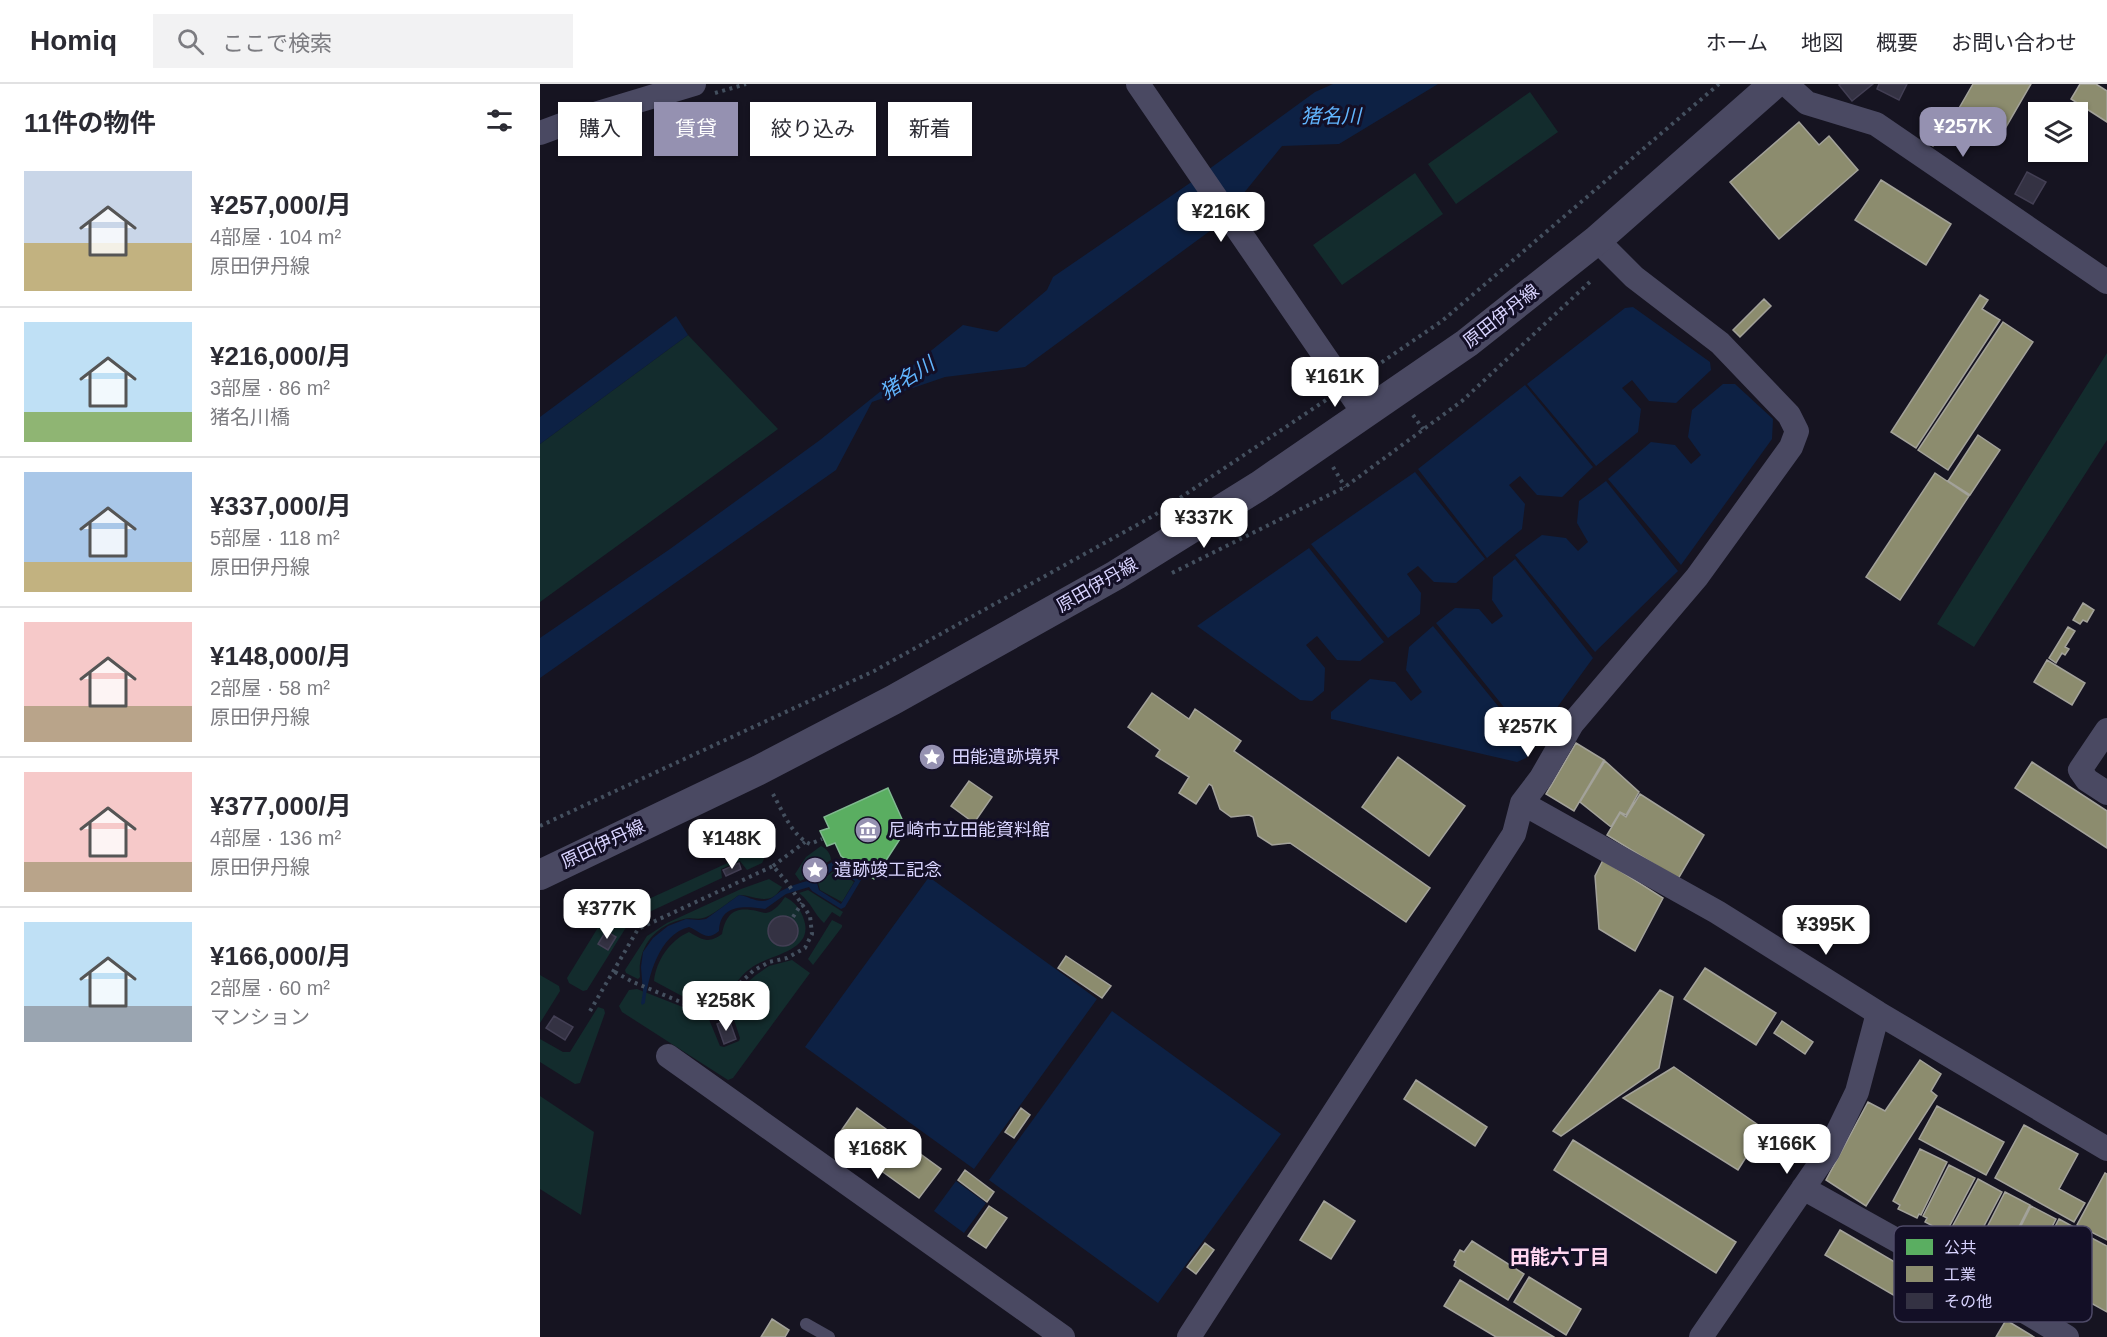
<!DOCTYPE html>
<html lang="ja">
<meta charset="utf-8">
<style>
body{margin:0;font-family:Arial,"Noto Sans JP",sans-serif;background:#f2f2f3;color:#2b2b33;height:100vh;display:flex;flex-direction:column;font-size:22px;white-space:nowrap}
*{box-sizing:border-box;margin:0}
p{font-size:20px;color:#7c7c81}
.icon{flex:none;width:33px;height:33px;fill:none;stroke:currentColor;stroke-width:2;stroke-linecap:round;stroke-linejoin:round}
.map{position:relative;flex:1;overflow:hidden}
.panel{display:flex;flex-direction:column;background:#fff;width:540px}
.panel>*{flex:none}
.hud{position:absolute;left:18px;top:18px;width:570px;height:54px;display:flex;gap:12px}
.controls{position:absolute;left:1488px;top:18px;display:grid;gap:12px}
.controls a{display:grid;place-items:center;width:60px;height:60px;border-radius:0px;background:#fff;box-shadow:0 2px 4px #0004;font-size:30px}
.price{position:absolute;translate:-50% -51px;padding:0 14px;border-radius:12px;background:#fff;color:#222;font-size:20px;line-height:39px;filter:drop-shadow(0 2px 3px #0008)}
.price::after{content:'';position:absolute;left:50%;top:36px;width:18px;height:14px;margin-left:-9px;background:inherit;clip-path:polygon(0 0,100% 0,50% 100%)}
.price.current{background:#9591b1;color:#fff}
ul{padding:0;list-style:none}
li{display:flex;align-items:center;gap:18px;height:150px;padding:0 24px}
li+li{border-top:2px solid #e1e1e2}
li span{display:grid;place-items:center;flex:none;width:168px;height:120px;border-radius:0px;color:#555}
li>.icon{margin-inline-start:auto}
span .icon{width:72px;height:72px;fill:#fffc;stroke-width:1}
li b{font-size:26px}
h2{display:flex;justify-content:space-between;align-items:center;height:72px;padding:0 24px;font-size:26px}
.tag{padding:0 21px;border-radius:0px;background:#fff;box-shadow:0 2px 4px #0004;font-size:21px;line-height:54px}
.tag.current{background:#9591b1;color:#fff}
header{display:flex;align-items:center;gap:36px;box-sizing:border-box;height:84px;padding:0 30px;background:#fff;border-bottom:2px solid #e1e1e2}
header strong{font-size:28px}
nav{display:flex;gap:33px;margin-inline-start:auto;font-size:21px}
.search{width:420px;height:54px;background:#f2f2f3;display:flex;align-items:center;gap:15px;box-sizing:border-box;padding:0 21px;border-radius:0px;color:#7c7c81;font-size:22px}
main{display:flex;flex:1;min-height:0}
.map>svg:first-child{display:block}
.green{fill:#132c2d}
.water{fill:#0d2144;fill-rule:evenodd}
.public{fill:#5aae61;stroke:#80b990;stroke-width:1.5}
.industry{fill:#8c8c6e;stroke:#a3a29a;stroke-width:1.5}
.building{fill:#343243;stroke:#433f54;stroke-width:1.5}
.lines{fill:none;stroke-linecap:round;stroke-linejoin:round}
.path{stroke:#44505f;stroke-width:4;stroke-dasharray:3 4.5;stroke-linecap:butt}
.service{stroke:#4a4962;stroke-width:12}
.minor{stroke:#4a4962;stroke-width:24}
.tertiary{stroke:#4a4962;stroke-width:30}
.labels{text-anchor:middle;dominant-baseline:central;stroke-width:6;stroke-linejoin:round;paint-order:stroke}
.street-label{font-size:18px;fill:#d9d4ff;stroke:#130f26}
.poi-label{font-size:18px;fill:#d9d4ff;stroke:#130f26;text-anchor:start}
.water-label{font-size:20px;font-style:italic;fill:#62b6ff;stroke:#130f26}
.neighbourhood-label{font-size:20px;font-weight:bold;fill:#ffd6f0;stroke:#130f26}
.key{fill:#130f26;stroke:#4e4a67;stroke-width:1.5}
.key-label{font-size:16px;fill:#d9d4ff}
</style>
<header>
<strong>Homiq</strong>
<div class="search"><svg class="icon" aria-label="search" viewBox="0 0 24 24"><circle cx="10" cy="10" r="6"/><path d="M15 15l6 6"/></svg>ここで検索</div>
<nav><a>ホーム</a><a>地図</a><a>概要</a><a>お問い合わせ</a></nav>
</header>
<main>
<section class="panel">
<h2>11件の物件<svg class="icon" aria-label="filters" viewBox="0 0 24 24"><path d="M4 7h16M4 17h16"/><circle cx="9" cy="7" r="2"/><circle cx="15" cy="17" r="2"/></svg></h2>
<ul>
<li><span style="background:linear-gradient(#c9d6e8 60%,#c2b280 0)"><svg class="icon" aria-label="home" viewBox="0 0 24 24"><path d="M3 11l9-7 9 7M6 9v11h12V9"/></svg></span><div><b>¥257,000/月</b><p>4部屋 · 104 m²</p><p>原田伊丹線</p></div></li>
<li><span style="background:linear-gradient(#bfe0f5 75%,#8fb573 0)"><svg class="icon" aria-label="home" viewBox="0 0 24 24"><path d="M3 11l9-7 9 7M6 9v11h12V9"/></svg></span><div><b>¥216,000/月</b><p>3部屋 · 86 m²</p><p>猪名川橋</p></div></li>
<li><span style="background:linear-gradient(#a9c7e8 75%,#c2b280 0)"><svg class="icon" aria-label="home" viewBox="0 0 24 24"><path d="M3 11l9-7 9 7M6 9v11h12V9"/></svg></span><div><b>¥337,000/月</b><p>5部屋 · 118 m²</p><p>原田伊丹線</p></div></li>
<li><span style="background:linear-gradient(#f6c9c9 70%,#b9a48a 0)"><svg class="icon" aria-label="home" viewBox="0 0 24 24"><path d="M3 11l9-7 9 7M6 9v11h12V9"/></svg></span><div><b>¥148,000/月</b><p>2部屋 · 58 m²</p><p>原田伊丹線</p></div></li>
<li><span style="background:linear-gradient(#f6c9c9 75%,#b9a48a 0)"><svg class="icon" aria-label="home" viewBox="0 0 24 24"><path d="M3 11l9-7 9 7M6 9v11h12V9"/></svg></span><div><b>¥377,000/月</b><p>4部屋 · 136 m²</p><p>原田伊丹線</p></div></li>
<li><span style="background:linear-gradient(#bfe0f5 70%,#9aa5b1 0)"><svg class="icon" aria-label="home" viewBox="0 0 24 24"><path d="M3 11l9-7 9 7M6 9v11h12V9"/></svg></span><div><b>¥166,000/月</b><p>2部屋 · 60 m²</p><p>マンション</p></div></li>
</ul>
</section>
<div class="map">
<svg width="1567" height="1253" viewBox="0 0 1567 1253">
<rect width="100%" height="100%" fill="#161421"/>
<path class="green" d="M990 8 1018 48 916 120 888 80Z
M875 89 903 130 802 201 773 161Z
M148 251 238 345 0 518V360Z
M1567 269V356L1434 563 1397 540Z
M281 762C286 764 291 770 291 776L281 782 274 794H267L260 797 255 790 266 773Z
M216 766 220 767 224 775 222 779 207 786 200 777 181 785 182 794 90 837 47 906 43 907 29 899 27 894 62 837 67 834Z
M296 785 314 798 302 818 280 806 278 799Z
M229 795 242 803C230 824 215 811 199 811 190 817 172 832 163 834 157 836 150 833 144 835 115 841 97 863 100 893L98 895 86 889 85 886 107 852 127 839 201 805Z
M268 806 303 828 300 833 292 828 284 839C274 830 272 819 259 809Z
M245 813C254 817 260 825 263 833 277 868 229 870 211 884 197 894 191 906 184 921L167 924 140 911 114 897C116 877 130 856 149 848 163 856 168 860 182 850 186 829 195 822 217 827 220 828 223 829 226 829 234 828 241 819 245 813Z
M292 836 302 841V843L273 881 268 875Z
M252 876 270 889 193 994 188 996 82 928 79 922 89 906 97 905 168 933 180 962 184 963 199 957 200 954 191 927 201 904 216 891 229 882Z
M0 891 19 902 20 907 0 939Z
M58 923 64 925 65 929 40 999 35 1000 0 978V955L23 968H30Z
M0 1012 54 1048 41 1131 0 1105Z"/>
<path class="water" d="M793 0H898L799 60 742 62 678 141 485 283 405 293 332 318 296 386 0 594V554L130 465 280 356 423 241 457 248 507 206 513 193 650 99 775 8Z
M1093 223 1170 278 1171 286 1136 319 1109 317 1092 296 1082 304 1101 325 1098 348 1056 382 987 300 1085 224Z
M136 232 148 251 0 360V333Z
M1183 300H1195L1233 335 1232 355 1141 481 1068 395 1111 358 1135 361 1151 380 1161 371 1148 353 1152 326Z
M985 301 1053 383 1022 413 997 411 980 392 969 401 985 420 982 445 947 474 878 385Z
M875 388 945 475 916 499 894 498 878 482 867 490 881 509 880 530 848 554 771 460Z
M1066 397 1138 487 1055 568 975 471 1002 451 1026 454 1038 467 1048 458 1037 439 1039 417Z
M769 464 844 558 820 577 797 576 777 552 766 561 785 584 784 607 772 617 760 616 657 542Z
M975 475 1053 574 992 658 896 539 915 524 939 525 952 540 963 532 952 516 953 493Z
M893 542 992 664 986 674 977 678 791 635V628L830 595 855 598 871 617 882 608 866 586 869 563Z
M292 778H296L319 793 321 796 305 823 301 825 272 807 269 803 246 810 225 825C204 822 180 820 179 847 167 858 161 848 149 843 119 850 108 893 105 919L102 921 101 919 103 908 101 883 103 868 113 854 128 842 146 835 159 836 166 835 199 811C207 812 214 817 222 817 232 817 235 810 243 806 250 802 267 796 275 796L282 784ZM295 784 315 797 301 820 279 806 277 799Z
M389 793 557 915 434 1085 265 963Z
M572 927 741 1050 618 1219 449 1096Z
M416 1097 446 1119 424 1149 394 1127Z"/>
<path class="public" d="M348 704 366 744 352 750 360 755 334 795 301 772 295 759 287 762 280 747 289 744 284 733Z"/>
<path class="industry" d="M1433 0H1491L1462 50 1452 44 1446 54 1423 41 1428 32 1418 26Z
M1540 0H1556L1567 7V38L1531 15Z
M1398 33 1407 39 1393 62 1382 55Z
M1259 38 1279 61 1289 52 1318 86 1239 155 1190 98Z
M1341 96 1411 140 1386 181 1315 136Z
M1440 211 1448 216 1442 225 1460 236 1376 364 1351 348Z
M1224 215 1231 222 1200 253 1193 246Z
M1463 238 1493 258 1408 386 1378 366Z
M1438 351 1460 366 1430 411 1408 397Z
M1395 389 1429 412 1360 516 1326 493Z
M1543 519 1554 526 1547 538 1543 536 1540 540 1533 536Z
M1528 543 1535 547 1525 563 1529 565 1525 571 1522 569 1516 579 1509 574Z
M1507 576 1545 599 1532 621 1494 598Z
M612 609 649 635 655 625 701 657 694 667 890 804 866 838 750 759 732 761 718 752 713 733 709 731 691 733 680 725 672 702 669 700 656 720 639 709 649 693 616 672 620 666 588 643Z
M1036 659 1064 676 1034 727 1006 710Z
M858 673 925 722 889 772 822 723Z
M1065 677 1099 708 1086 731 1080 728 1071 743 1040 718Z
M1492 678 1567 727V764L1475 704Z
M429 697 452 713 434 739 411 722Z
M1100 710 1164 751 1138 795 1067 751 1080 729 1086 733Z
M1063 776 1123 814 1095 867 1059 845 1055 792Z
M526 872 571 902 562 914 518 884Z
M1165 884 1236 929 1216 961 1144 915Z
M1120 906 1133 913 1119 984 1021 1052 1013 1047Z
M1242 937 1273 958 1265 970 1234 949Z
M1380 976 1401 990 1391 1007 1397 1012 1326 1122 1286 1096 1328 1018 1345 1027Z
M1134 983 1224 1045 1198 1086 1083 1014Z
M876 996 947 1043 935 1062 864 1015Z
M1397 1022 1464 1058 1446 1091 1379 1055Z
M317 1024 401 1085 379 1114 296 1054Z
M481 1024 490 1031 474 1054 465 1048Z
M1484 1041 1538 1070 1519 1105 1545 1119 1534 1138 1455 1094Z
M1033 1056 1196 1158 1176 1189 1014 1086Z
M1380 1065 1407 1078 1381 1131 1379 1130 1377 1134 1358 1125 1360 1121 1353 1117Z
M1409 1081 1435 1094 1408 1145 1406 1144 1404 1148 1385 1138 1387 1134 1383 1132Z
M425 1086 454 1108 447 1118 418 1096Z
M1565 1089 1567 1090V1156L1537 1141Z
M1438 1095 1462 1108 1435 1159 1433 1158 1431 1163 1413 1154 1416 1148 1411 1145Z
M1465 1108 1490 1121 1461 1178 1440 1168 1443 1162 1439 1159Z
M784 1117 815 1137 791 1175 760 1156Z
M449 1122 467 1134 446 1164 428 1152Z
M1491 1122 1516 1135 1487 1192 1467 1181 1469 1176 1465 1174Z
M1519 1135 1545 1149 1506 1223 1480 1209Z
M1300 1146 1406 1208 1391 1233 1285 1171Z
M1546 1151 1567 1162V1228L1551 1219 1546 1227 1528 1217 1520 1230 1512 1226 1515 1221 1510 1218Z
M932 1157 984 1190 968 1216 914 1182 916 1177 914 1176 920 1166 924 1168Z
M665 1159 674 1166 656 1190 647 1183Z
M989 1193 1041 1225 1026 1251 974 1218Z
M920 1196 1014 1253H956L904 1222Z
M232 1235 249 1246 245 1253H221Z
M1466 1236 1494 1253H1456Z"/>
<path class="building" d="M1301 0H1333L1312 17 1299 1Z
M1339 0H1367L1359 16 1337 5Z
M1487 88 1506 98 1493 120 1475 110Z
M199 779 201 785 186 792 183 786Z
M228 847a15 15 0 1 1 30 0a15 15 0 1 1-30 0Z
M66 847 76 853 68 866 58 860Z
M14 932 33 943 25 956 6 944Z
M189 935 196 955 184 960 177 940Z"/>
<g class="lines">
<path class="path" d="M175 9 206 0
M823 291 902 237 1179 0
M873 331 883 345
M793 383 805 403
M632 489 805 403 922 317 1053 195
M233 710C242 726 252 752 270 760L282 755
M0 742 334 587 613 432 786 316
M233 782 265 758
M253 833 262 819
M50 927 98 845 233 782 246 797 270 832 272 850 265 864 247 874 229 878 213 887 198 901 188 923 180 928 167 929 93 898 73 887
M180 928 182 935"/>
<path class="service" d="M266 1240 289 1253"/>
<path class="minor" d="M598 0 825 331
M1246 0 1267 19 1336 40 1567 198
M0 49 35 36 154 0
M1567 646 1540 686 1547 696 1567 709
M982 719 1177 828 1338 929 1567 1065
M128 972 523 1253
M1263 1104 1489 1230 1527 1253
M649 1253 974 750 982 719 1001 694 1032 640 1157 493 1251 363 1257 347 1249 331 1180 259 1094 193 1057 156
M1161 1253 1288 1068 1317 1008 1338 929"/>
<path class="tertiary" d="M0 791 219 686 353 616 576 491 719 402 927 259 1057 156 1234 0"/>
</g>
<defs>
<symbol id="sight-disc" viewBox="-11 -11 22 22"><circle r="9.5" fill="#9591b1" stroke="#130f26"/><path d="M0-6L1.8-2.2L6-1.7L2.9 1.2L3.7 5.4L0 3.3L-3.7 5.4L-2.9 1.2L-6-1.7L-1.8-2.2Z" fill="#fff"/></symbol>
<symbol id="museum-disc" viewBox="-11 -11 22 22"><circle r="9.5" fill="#9591b1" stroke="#130f26"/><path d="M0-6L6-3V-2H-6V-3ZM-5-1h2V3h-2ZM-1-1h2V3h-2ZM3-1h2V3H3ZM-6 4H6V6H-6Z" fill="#fff"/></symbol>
</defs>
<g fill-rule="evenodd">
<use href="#sight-disc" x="377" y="658" width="30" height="30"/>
<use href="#museum-disc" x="313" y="731" width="30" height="30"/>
<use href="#sight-disc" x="260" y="771" width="30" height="30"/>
</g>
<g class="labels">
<g class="street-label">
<text transform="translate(961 232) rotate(-38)">原田伊丹線</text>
<text transform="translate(557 501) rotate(-30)">原田伊丹線</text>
<text transform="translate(63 760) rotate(-25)">原田伊丹線</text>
</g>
<g class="poi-label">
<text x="412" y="673">田能遺跡境界</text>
<text x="348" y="746">尼崎市立田能資料館</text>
<text x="294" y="786">遺跡竣工記念</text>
</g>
<g class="water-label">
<text x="791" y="32">猪名川</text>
<text transform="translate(367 294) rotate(-33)">猪名川</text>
</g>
<g class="neighbourhood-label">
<text x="1020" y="1173">田能六丁目</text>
</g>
</g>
<rect x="1354" y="1142" width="198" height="96" rx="9" class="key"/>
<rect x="1366" y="1155" width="27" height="16" fill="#5aae61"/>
<rect x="1366" y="1182" width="27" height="16" fill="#8c8c6e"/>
<rect x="1366" y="1209" width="27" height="16" fill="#343243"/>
<g class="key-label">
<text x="1404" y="1169">公共</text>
<text x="1404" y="1196">工業</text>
<text x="1404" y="1223">その他</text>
</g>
</svg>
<div class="controls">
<a><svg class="icon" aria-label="layers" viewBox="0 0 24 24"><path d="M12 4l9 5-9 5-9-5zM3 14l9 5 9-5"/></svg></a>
</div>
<b class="price current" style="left:1423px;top:74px">¥257K</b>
<b class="price" style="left:681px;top:159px">¥216K</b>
<b class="price" style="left:795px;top:324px">¥161K</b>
<b class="price" style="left:664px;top:465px">¥337K</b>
<b class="price" style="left:988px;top:674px">¥257K</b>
<b class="price" style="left:192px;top:786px">¥148K</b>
<b class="price" style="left:67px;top:856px">¥377K</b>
<b class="price" style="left:1286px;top:872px">¥395K</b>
<b class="price" style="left:186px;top:948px">¥258K</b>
<b class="price" style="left:1247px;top:1091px">¥166K</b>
<b class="price" style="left:338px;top:1096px">¥168K</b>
<div class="hud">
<a class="tag">購入</a>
<a class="tag current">賃貸</a>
<a class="tag">絞り込み</a>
<a class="tag">新着</a>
</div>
</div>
</main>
